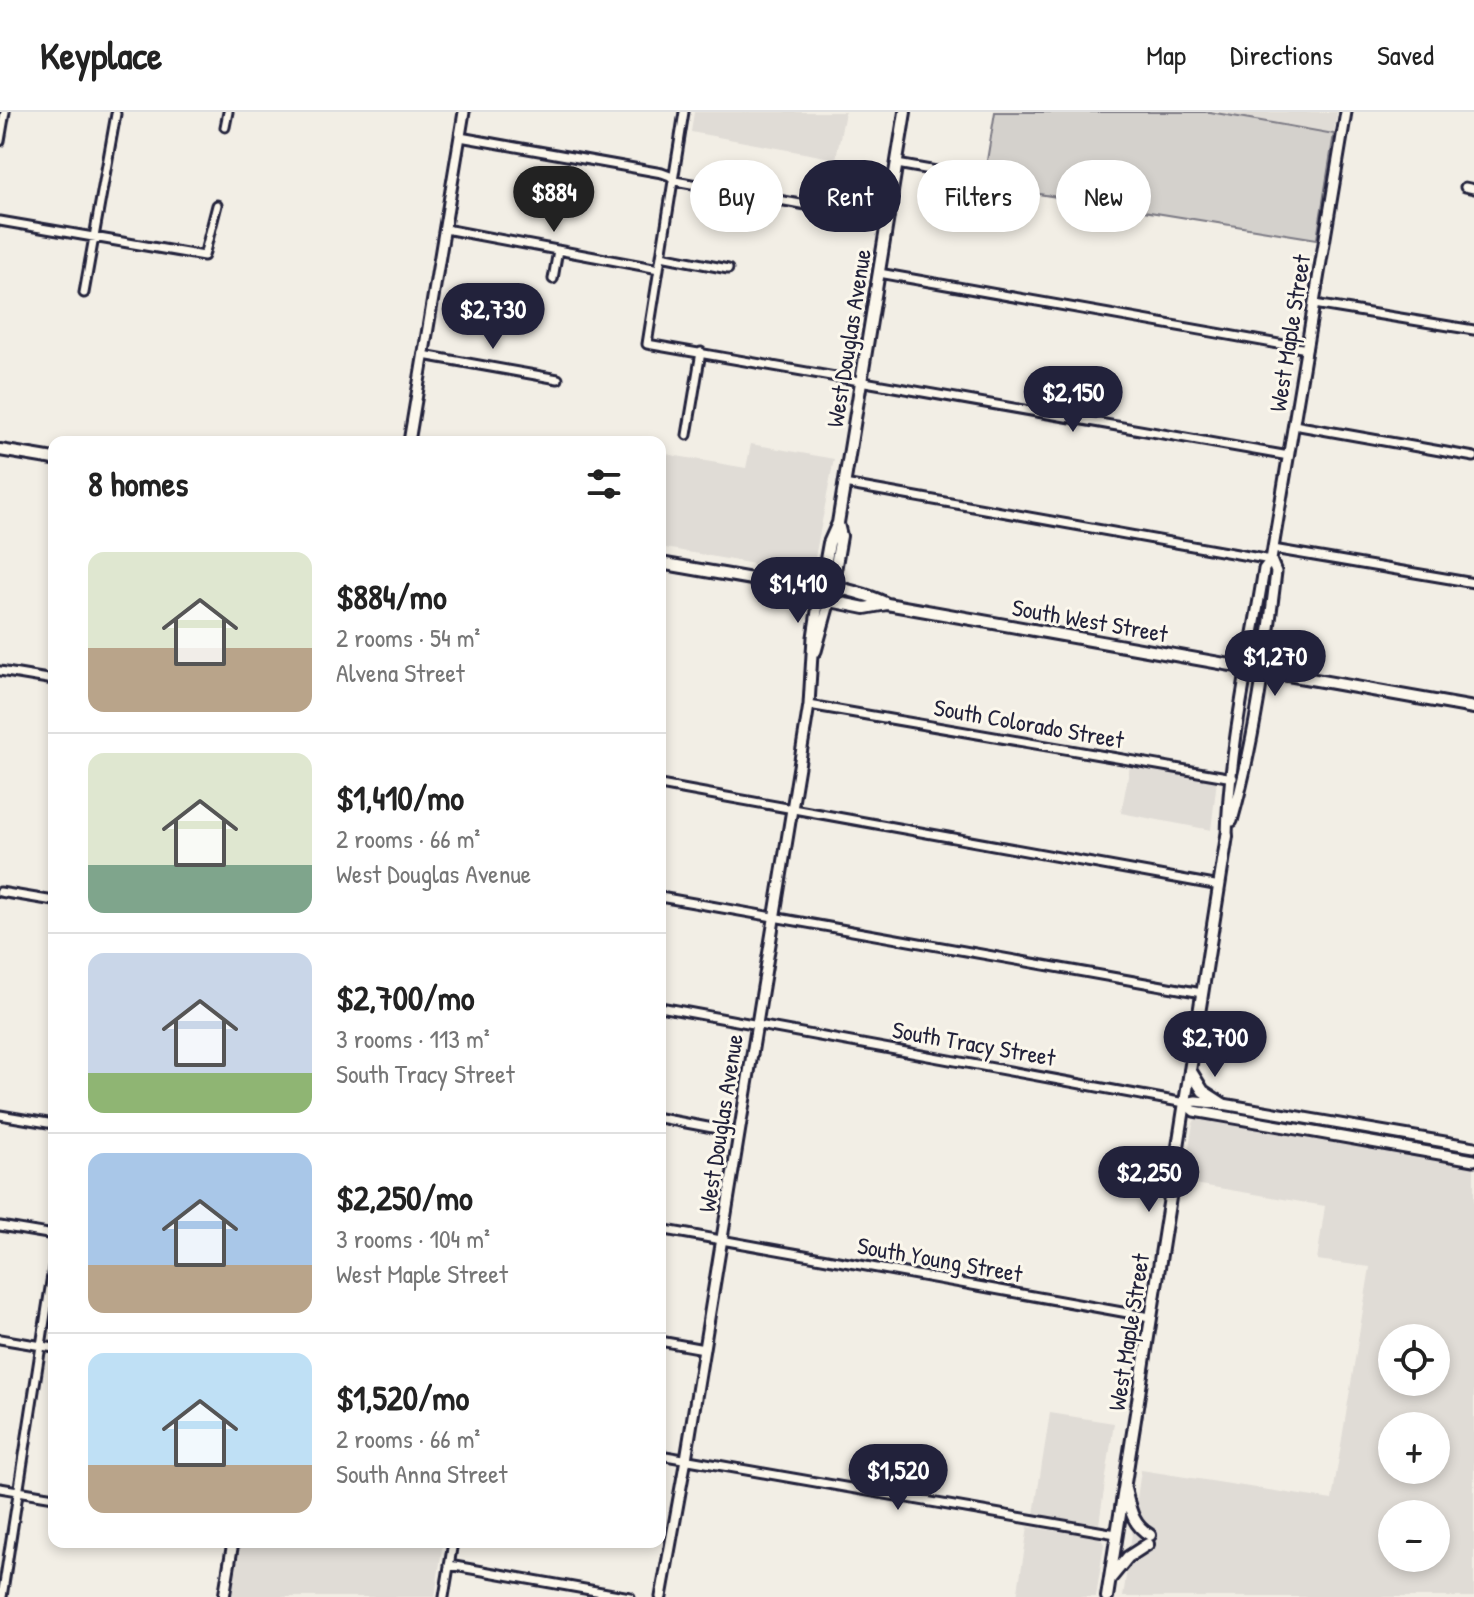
<!DOCTYPE html>
<meta charset="utf-8">
<style>
body{margin:0;font-family:"Patrick Hand",sans-serif;background:#f6f6f6;color:#222;height:100vh;display:flex;flex-direction:column;font-size:30px;white-space:nowrap}
*{box-sizing:border-box;margin:0}
p{font-size:26px;color:#767676}
.icon{flex:none;width:44px;height:44px;fill:none;stroke:currentColor;stroke-width:2;stroke-linecap:round;stroke-linejoin:round}
.map{position:relative;flex:1;overflow:hidden}
.details{position:absolute;left:48px;top:324px;width:618px;height:1112px;display:flex;flex-direction:column;background:#fff;border-radius:16px;box-shadow:0 4px 12px #0003}
.details>*{flex:none}
.banner{position:absolute;left:690px;top:48px;width:664px;height:72px;display:flex;gap:16px}
.buttons{position:absolute;left:1378px;top:1212px;display:grid;gap:16px}
.buttons a{display:grid;place-items:center;width:72px;height:72px;border-radius:50%;background:#fff;box-shadow:0 4px 12px #0003;font-size:40px}
.price{position:absolute;translate:-50% -68px;padding:0 18px;border-radius:28px;background:#22223b;color:#fff;font-size:26px;line-height:52px;filter:drop-shadow(0 2px 4px #0008)}
.price::after{content:'';position:absolute;left:50%;top:48px;width:24px;height:18px;margin-left:-12px;background:inherit;clip-path:polygon(0 0,100% 0,50% 100%)}
.price.selected{background:#222;color:#fff}
ul{padding:0;list-style:none}
li{display:flex;align-items:center;gap:24px;height:200px;padding:0 40px}
li+li{border-top:2px solid #e0e0e0}
li span{display:grid;place-items:center;flex:none;width:224px;height:160px;border-radius:16px;color:#555}
li>.icon{margin-inline-start:auto}
span .icon{width:96px;height:96px;fill:#fffc;stroke-width:1}
li b{font-size:34px}
h2{display:flex;justify-content:space-between;align-items:center;height:96px;padding:0 40px;font-size:34px}
.chip{padding:0 28px;border-radius:36px;background:#fff;box-shadow:0 4px 12px #0003;font-size:28px;line-height:72px}
.chip.selected{background:#22223b;color:#fff}
header{display:flex;align-items:center;gap:48px;box-sizing:border-box;height:112px;padding:0 40px;background:#fff;border-bottom:2px solid #e0e0e0}
header strong{font-size:38px}
nav{display:flex;gap:44px;margin-inline-start:auto;font-size:28px}
.map>svg:first-child{display:block}
.built{fill:#e0dcd6;fill-rule:evenodd}
.green{fill:#d4d1cc;stroke:#7b7a84;stroke-width:2}
.lines{fill:none;stroke-linecap:round;stroke-linejoin:round}
.minor-casing{stroke:#22223b;stroke-width:13}
.tertiary-casing{stroke:#22223b;stroke-width:15}
.secondary-casing{stroke:#22223b;stroke-width:16}
.minor{stroke:#fbf7ec;stroke-width:7}
.tertiary{stroke:#fbf7ec;stroke-width:9}
.secondary{stroke:#fbf7ec;stroke-width:10}
.labels{text-anchor:middle;dominant-baseline:central;stroke-width:6;stroke-linejoin:round;paint-order:stroke}
.street-label{font-size:24px;fill:#22223b;stroke:#fbf7ec}
</style>
<header>
<strong>Keyplace</strong>
<nav><a>Map</a><a>Directions</a><a>Saved</a></nav>
</header>
<div class="map">
<svg width="1474" height="1485" viewBox="0 0 1474 1485">
<rect width="100%" height="100%" fill="#f2eee5"/>
<filter id="ink" filterUnits="userSpaceOnUse"><feTurbulence type="fractalNoise" baseFrequency=".0125" numOctaves="2"/><feDisplacementMap in="SourceGraphic" scale="16" xChannelSelector="R" yChannelSelector="G"/><feConvolveMatrix kernelMatrix="1 2 1 2 8 2 1 2 1" color-interpolation-filters="sRGB"/></filter>
<g filter="url(#ink)">
<path class="built" d="M694 0H845L836 47 691 20Z
M1210 0H1337L1334 22Z
M751 332 834 347 813 456 804 461 660 435V371L665 342 746 356Z
M1130 654 1217 668 1211 718 1121 701Z
M1203 1002 1474 1052V1485H1123L1141 1358 1332 1388 1370 1155 1317 1148 1325 1094 1183 1070 1193 1012 1196 1005ZM1392 1226H1436V1270H1392ZM1392 1314H1436V1358H1392ZM1392 1402H1436V1446H1392Z
M1050 1301 1114 1311 1099 1412 1034 1402Z
M1028 1415 1096 1424 1101 1427 1104 1432 1096 1485H1017Z
M239 1430H443L435 1485H230Z"/>
<path class="green" d="M995 0H1210L1334 22 1317 127 983 73Z"/>
<g class="lines">
<defs>
<path id="minor" d="M684 0 647 232 1289 344
M225 15 228 0
M460 25 662 61 670 64 675 69 888 108
M0 29 5 0
M897 52 970 65
M1465 75 1474 77
M0 109 204 144 217 93
M445 117 659 157
M661 144 728 157
M879 161 1307 237
M553 167 558 138
M84 181 116 2
M1314 192 1474 218
M423 243 558 267
M1294 313 1474 345
M687 323 701 240
M844 372 1271 448
M1273 437 1474 471
M0 559 54 568
M809 593 1233 666
M660 673 1220 774
M0 780 54 789
M660 785 1202 881
M660 895 1185 991
M0 1003 54 1012
M660 1006 739 1021
M0 1114 54 1123
M660 1117 1150 1205
M0 1227 54 1236
M660 1229 704 1237
M660 1343 1116 1422
M0 1376 54 1385
M449 1453 630 1485
M2 1485 54 1150
M444 1485 453 1430"/>
<path id="tertiary" d="M409 330 464 0
M816 539 830 488
M1232 709C1255 628 1266 544 1276 460L1271 448
M1227 724C1229 634 1250 546 1264 457L1271 448 1346 0
M1185 991 1194 999 1474 1048
M1185 991 1196 989 1223 992 1474 1035
M224 1485 233 1430
M661 1485 686 1347 809 593 813 525 819 486"/>
<path id="secondary" d="M0 338 54 347
M660 451 769 470C795 464 863 479 887 492L1474 596
M769 470 781 479 865 496 887 492
M831 482 841 424 838 412
M819 486 829 431 838 411 905 0
M1190 958 1203 979 1223 992
M1125 1377C1130 1396 1132 1413 1150 1423
M1110 1467 1128 1445 1148 1432
M1107 1485 1227 724"/>
</defs>
<use href="#minor" class="minor-casing"/>
<use href="#tertiary" class="tertiary-casing"/>
<use href="#secondary" class="secondary-casing"/>
<use href="#minor" class="minor"/>
<use href="#tertiary" class="tertiary"/>
<use href="#secondary" class="secondary"/>
</g>
</g>
<g class="labels">
<g class="street-label">
<text transform="translate(1289 221) rotate(-81)">West Maple Street</text>
<text transform="translate(848 226) rotate(-81)">West Douglas Avenue</text>
<text transform="translate(1090 508) rotate(10)">South West Street</text>
<text transform="translate(1029 611) rotate(10)">South Colorado Street</text>
<text transform="translate(974 931) rotate(10)">South Tracy Street</text>
<text transform="translate(720 1011) rotate(-81)">West Douglas Avenue</text>
<text transform="translate(940 1147) rotate(10)">South Young Street</text>
<text transform="translate(1128 1220) rotate(-81)">West Maple Street</text>
</g>
</g>
</svg>
<div class="buttons">
<a><svg class="icon" aria-label="locate" viewBox="0 0 24 24"><circle cx="12" cy="12" r="6"/><path d="M12 2v4M12 18v4M2 12h4M18 12h4"/></svg></a>
<a>+</a>
<a>−</a>
</div>
<b class="price selected" style="left:554px;top:122px">$884</b>
<b class="price" style="left:493px;top:239px">$2,730</b>
<b class="price" style="left:1073px;top:322px">$2,150</b>
<b class="price" style="left:798px;top:513px">$1,410</b>
<b class="price" style="left:1275px;top:586px">$1,270</b>
<b class="price" style="left:1215px;top:967px">$2,700</b>
<b class="price" style="left:1149px;top:1102px">$2,250</b>
<b class="price" style="left:898px;top:1400px">$1,520</b>
<div class="banner">
<a class="chip">Buy</a>
<a class="chip selected">Rent</a>
<a class="chip">Filters</a>
<a class="chip">New</a>
</div>
<section class="details">
<h2>8 homes<svg class="icon" aria-label="filters" viewBox="0 0 24 24"><path d="M4 7h16M4 17h16"/><circle cx="9" cy="7" r="2"/><circle cx="15" cy="17" r="2"/></svg></h2>
<ul>
<li><span style="background:linear-gradient(#dfe7d0 60%,#b9a48a 0)"><svg class="icon" aria-label="home" viewBox="0 0 24 24"><path d="M3 11l9-7 9 7M6 9v11h12V9"/></svg></span><div><b>$884/mo</b><p>2 rooms · 54 m²</p><p>Alvena Street</p></div></li>
<li><span style="background:linear-gradient(#dfe7d0 70%,#7fa58c 0)"><svg class="icon" aria-label="home" viewBox="0 0 24 24"><path d="M3 11l9-7 9 7M6 9v11h12V9"/></svg></span><div><b>$1,410/mo</b><p>2 rooms · 66 m²</p><p>West Douglas Avenue</p></div></li>
<li><span style="background:linear-gradient(#c9d6e8 75%,#8fb573 0)"><svg class="icon" aria-label="home" viewBox="0 0 24 24"><path d="M3 11l9-7 9 7M6 9v11h12V9"/></svg></span><div><b>$2,700/mo</b><p>3 rooms · 113 m²</p><p>South Tracy Street</p></div></li>
<li><span style="background:linear-gradient(#a9c7e8 70%,#b9a48a 0)"><svg class="icon" aria-label="home" viewBox="0 0 24 24"><path d="M3 11l9-7 9 7M6 9v11h12V9"/></svg></span><div><b>$2,250/mo</b><p>3 rooms · 104 m²</p><p>West Maple Street</p></div></li>
<li><span style="background:linear-gradient(#bfe0f5 70%,#b9a48a 0)"><svg class="icon" aria-label="home" viewBox="0 0 24 24"><path d="M3 11l9-7 9 7M6 9v11h12V9"/></svg></span><div><b>$1,520/mo</b><p>2 rooms · 66 m²</p><p>South Anna Street</p></div></li>
</ul>
</section>
</div>
